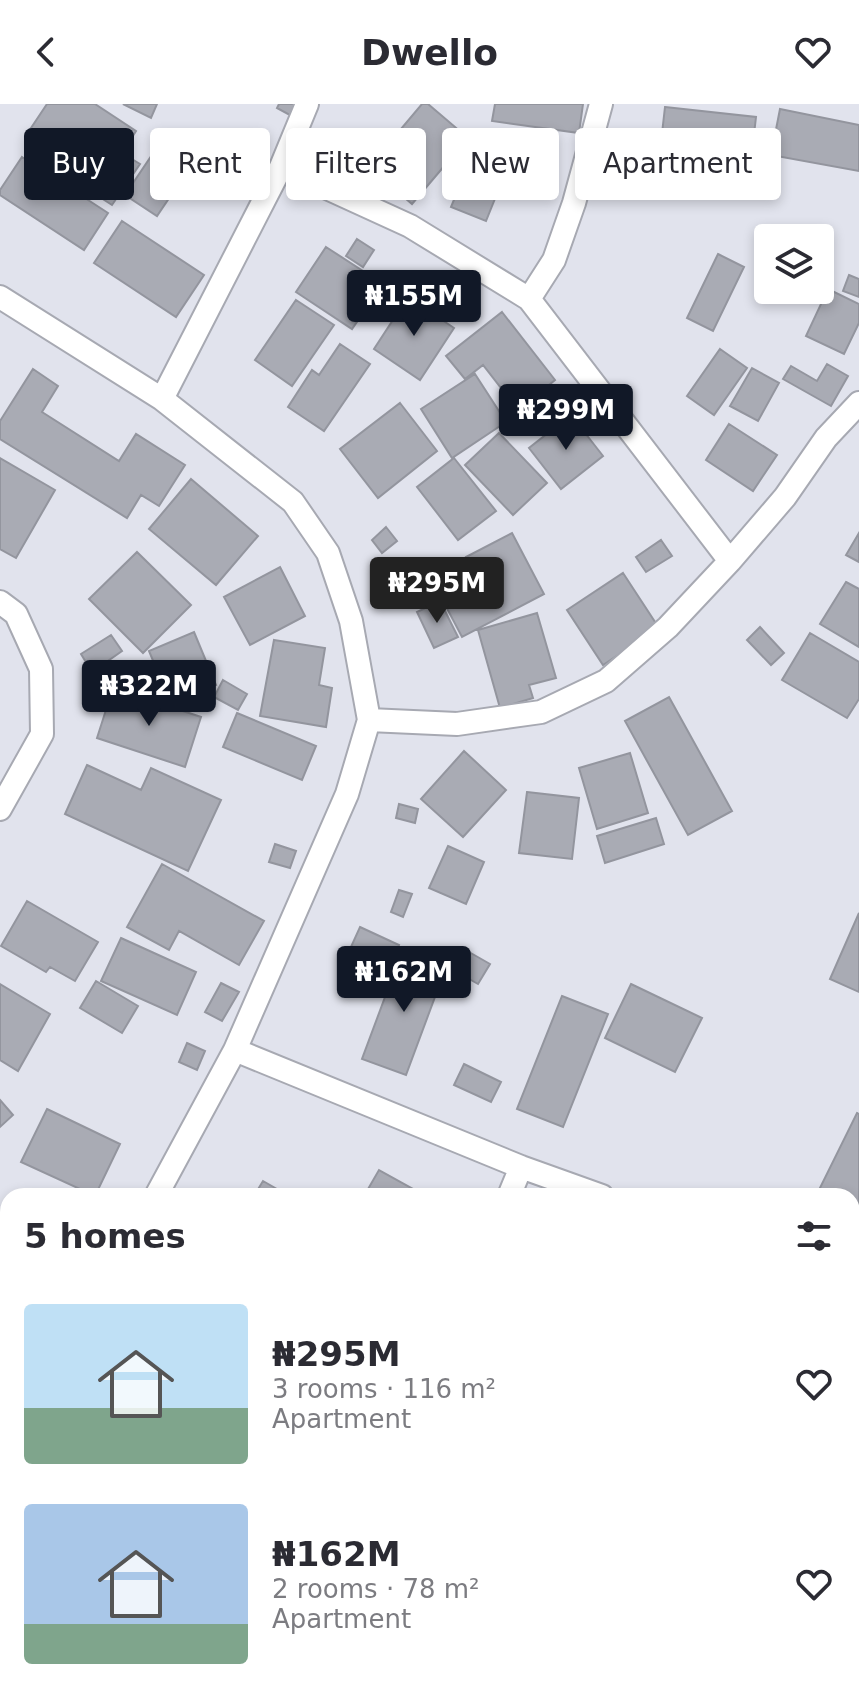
<!DOCTYPE html>
<meta charset="utf-8">
<style>
body{margin:0;font-family:"DejaVu Sans",sans-serif;background:#f7f7f7;color:#2b2b33;height:100vh;display:flex;flex-direction:column;font-size:30px;white-space:nowrap}
*{box-sizing:border-box;margin:0}
p{font-size:26px;color:#7c7c81}
.icon{flex:none;width:44px;height:44px;fill:none;stroke:currentColor;stroke-width:2;stroke-linecap:round;stroke-linejoin:round}
.map{position:relative;flex:1;overflow:hidden}
.drawer{position:absolute;left:0px;top:1084px;width:860px;height:514px;display:flex;flex-direction:column;background:#fff;border-radius:24px 24px 0 0;box-shadow:0 4px 12px #0003}
.drawer>*{flex:none}
.top-card{position:absolute;left:24px;top:24px;width:812px;height:72px;display:flex;gap:16px}
.fabs{position:absolute;left:754px;top:120px;display:grid;gap:16px}
.fabs a{display:grid;place-items:center;width:80px;height:80px;border-radius:8px;background:#fff;box-shadow:0 4px 12px #0003;font-size:40px}
.price{position:absolute;translate:-50% -68px;padding:0 18px;border-radius:8px;background:#111827;color:#fff;font-size:26px;line-height:52px;filter:drop-shadow(0 2px 4px #0008)}
.price::after{content:'';position:absolute;left:50%;top:48px;width:24px;height:18px;margin-left:-12px;background:inherit;clip-path:polygon(0 0,100% 0,50% 100%)}
.price.active{background:#222;color:#fff}
ul{padding:0;list-style:none}
li{display:flex;align-items:center;gap:24px;height:200px;padding:0 24px}
li span{display:grid;place-items:center;flex:none;width:224px;height:160px;border-radius:8px;color:#555}
li>.icon{margin-inline-start:auto}
span .icon{width:96px;height:96px;fill:#fffc;stroke-width:1}
li b{font-size:34px}
h2{display:flex;justify-content:space-between;align-items:center;height:96px;padding:0 24px;font-size:34px}
.tag{padding:0 28px;border-radius:8px;background:#fff;box-shadow:0 4px 12px #0003;font-size:28px;line-height:72px}
.tag.active{background:#111827;color:#fff}
header{display:flex;justify-content:space-between;align-items:center;height:104px;padding:0 24px;background:#fff;font-size:36px;font-weight:700}
.map>svg:first-child{display:block}
.building{fill:#a9abb4;stroke:#93959e;stroke-width:2}
.lines{fill:none;stroke-linecap:round;stroke-linejoin:round}
.minor-casing{stroke:#a7a9b2;stroke-width:26}
.minor{stroke:#fff;stroke-width:22}
</style>
<header><svg class="icon" aria-label="back" viewBox="0 0 24 24"><path d="M15 5l-7 7 7 7"/></svg>Dwello<svg class="icon" aria-label="heart" viewBox="0 0 24 24"><path d="M12 20l-8-8c-3-5 5-10 8-4 3-6 11-1 8 4z"/></svg></header>
<div class="map">
<svg width="859" height="1597" viewBox="0 0 859 1597">
<rect width="100%" height="100%" fill="#e1e3ed"/>
<path class="building" d="M47 0H95L136 27 122 49 140 60 112 101 95 90 104 77 29 27Z
M123 0H157L151 14Z
M279 0H305L297 15 277 4Z
M422 0H428L468 34 412 100 369 63Z
M495 0H583L579 29 492 17Z
M665 3 756 13 750 65 659 56Z
M780 5 859 21V67L771 51Z
M479 35 513 50 486 117 451 103Z
M156 45 188 66 157 112 125 91Z
M22 53 108 109 84 146 0 91V86Z
M122 117 204 171 176 213 94 159Z
M357 135 374 146 363 163 346 152Z
M326 143 383 180 352 225 296 188Z
M718 150 744 163 713 227 687 214Z
M849 171 859 175V193L843 187Z
M828 185 859 200V219L844 250 806 232Z
M408 193 454 224 420 276 374 245Z
M296 196 334 221 292 282 255 256Z
M502 208 555 276 518 306 483 261 465 275 446 252Z
M340 240 370 260 324 327 288 303 312 266 319 271Z
M720 245 747 264 714 311 687 292Z
M827 260 848 272 831 302 783 275 791 262 817 277Z
M752 264 779 279 758 317 730 302Z
M33 265 58 282 42 308 119 357 136 330 185 361 159 402 141 391 127 414 0 335V317Z
M475 270 506 318 452 354 421 305Z
M400 299 437 347 378 394 340 345Z
M571 311 603 352 561 385 529 344Z
M729 320 777 351 753 387 706 356Z
M499 329 547 379 513 411 465 361Z
M0 354 55 386 16 454 0 445Z
M454 354 496 407 458 436 417 383Z
M191 375 258 432 216 481 149 425Z
M386 423 397 437 382 449 372 436Z
M512 429 544 490 462 533 441 493 477 474 466 453Z
M859 429V458L846 451Z
M661 436 672 452 646 468 636 453Z
M137 448 191 501 143 549 89 495Z
M280 463 305 512 250 541 224 493Z
M623 469 659 524 603 561 567 506Z
M846 478 859 485V543L820 520Z
M440 497 458 533 434 544 417 508Z
M537 509 556 574 529 581 533 594 500 604 478 526Z
M760 523 784 549 771 561 747 536Z
M194 528 216 581 171 600 149 547Z
M810 529 859 558V595L847 614 782 576Z
M111 531 122 547 92 568 81 550Z
M274 536 325 544 319 581 332 584 326 623 260 612Z
M223 576 247 590 238 606 214 593Z
M113 584 201 613 185 663 97 634Z
M669 593 732 707 688 731 625 617Z
M237 609 316 642 302 676 223 643Z
M464 647 506 686 463 733 421 695Z
M630 649 648 709 597 725 579 664Z
M87 661 141 686 151 664 221 696 188 767 65 710Z
M527 688 579 694 572 755 519 749Z
M399 700 418 705 415 719 396 714Z
M656 714 664 740 605 759 597 732Z
M275 740 296 747 290 764 269 758Z
M448 742 484 758 466 800 429 784Z
M162 760 264 817 239 861 179 827 169 846 127 823Z
M399 786 412 790 403 813 391 808Z
M27 797 98 838 75 877 50 863 46 868 1 842Z
M859 809V888L830 875Z
M360 823 399 841 380 883 341 865Z
M121 834 196 868 177 911 101 877Z
M469 848 490 860 478 880 457 868Z
M401 850 445 866 406 971 362 955Z
M96 877 138 902 122 929 80 904Z
M221 879 239 888 222 917 205 908Z
M0 880 50 910 18 967 0 956Z
M631 880 702 914 675 968 605 934Z
M562 892 608 910 563 1023 517 1005Z
M187 939 205 947 197 966 179 958Z
M464 960 501 978 491 998 454 981Z
M0 996 13 1011 0 1023Z
M47 1005 120 1040 95 1092 21 1058Z
M857 1009 859 1010V1110L858 1113 852 1111V1092H816Z
M379 1066 426 1092H364Z
M263 1077 289 1092H254Z
M8 1108V1184L0 1190V1113Z
M852 1112 859 1115V1121L852 1139Z
M852 1255 859 1258V1270L852 1286Z
M859 1305V1349L852 1345V1317Z
M0 1337 8 1351V1429L0 1434Z
M8 1449V1508L0 1503V1461Z
M0 1537 8 1542V1546L0 1560Z
M8 1548V1590H39L35 1597H0V1562Z
M238 1590H249L260 1597H234Z"/>
<g class="lines">
<defs>
<path id="minor" d="M281 63 307 0
M0 193 162 295 281 63 410 122 529 195 730 457 785 393 826 334 859 299
M529 195 554 156 574 99 601 0
M0 498 16 510 41 565 42 630 0 705
M369 616 457 620 541 608 606 577 668 523 730 457
M235 946 521 1063 602 1092
M156 1092 235 946 347 690 369 616 351 517 328 449 293 398 162 295
M509 1092 521 1063
M852 1183 859 1186
M0 1264 8 1259
M852 1403 859 1391
M339 1597 349 1590"/>
</defs>
<use href="#minor" class="minor-casing"/>
<use href="#minor" class="minor"/>
</g>
</svg>
<div class="fabs">
<a><svg class="icon" aria-label="layers" viewBox="0 0 24 24"><path d="M12 4l9 5-9 5-9-5zM3 14l9 5 9-5"/></svg></a>
</div>
<b class="price" style="left:414px;top:234px">₦155M</b>
<b class="price" style="left:566px;top:348px">₦299M</b>
<b class="price active" style="left:437px;top:521px">₦295M</b>
<b class="price" style="left:149px;top:624px">₦322M</b>
<b class="price" style="left:404px;top:910px">₦162M</b>
<div class="top-card">
<a class="tag active">Buy</a>
<a class="tag">Rent</a>
<a class="tag">Filters</a>
<a class="tag">New</a>
<a class="tag">Apartment</a>
</div>
<section class="drawer">
<h2>5 homes<svg class="icon" aria-label="filters" viewBox="0 0 24 24"><path d="M4 7h16M4 17h16"/><circle cx="9" cy="7" r="2"/><circle cx="15" cy="17" r="2"/></svg></h2>
<ul>
<li><span style="background:linear-gradient(#bfe0f5 65%,#7fa58c 0)"><svg class="icon" aria-label="home" viewBox="0 0 24 24"><path d="M3 11l9-7 9 7M6 9v11h12V9"/></svg></span><div><b>₦295M</b><p>3 rooms · 116 m²</p><p>Apartment</p></div><svg class="icon" aria-label="heart" viewBox="0 0 24 24"><path d="M12 20l-8-8c-3-5 5-10 8-4 3-6 11-1 8 4z"/></svg></li>
<li><span style="background:linear-gradient(#a9c7e8 75%,#7fa58c 0)"><svg class="icon" aria-label="home" viewBox="0 0 24 24"><path d="M3 11l9-7 9 7M6 9v11h12V9"/></svg></span><div><b>₦162M</b><p>2 rooms · 78 m²</p><p>Apartment</p></div><svg class="icon" aria-label="heart" viewBox="0 0 24 24"><path d="M12 20l-8-8c-3-5 5-10 8-4 3-6 11-1 8 4z"/></svg></li>
</ul>
</section>
</div>
